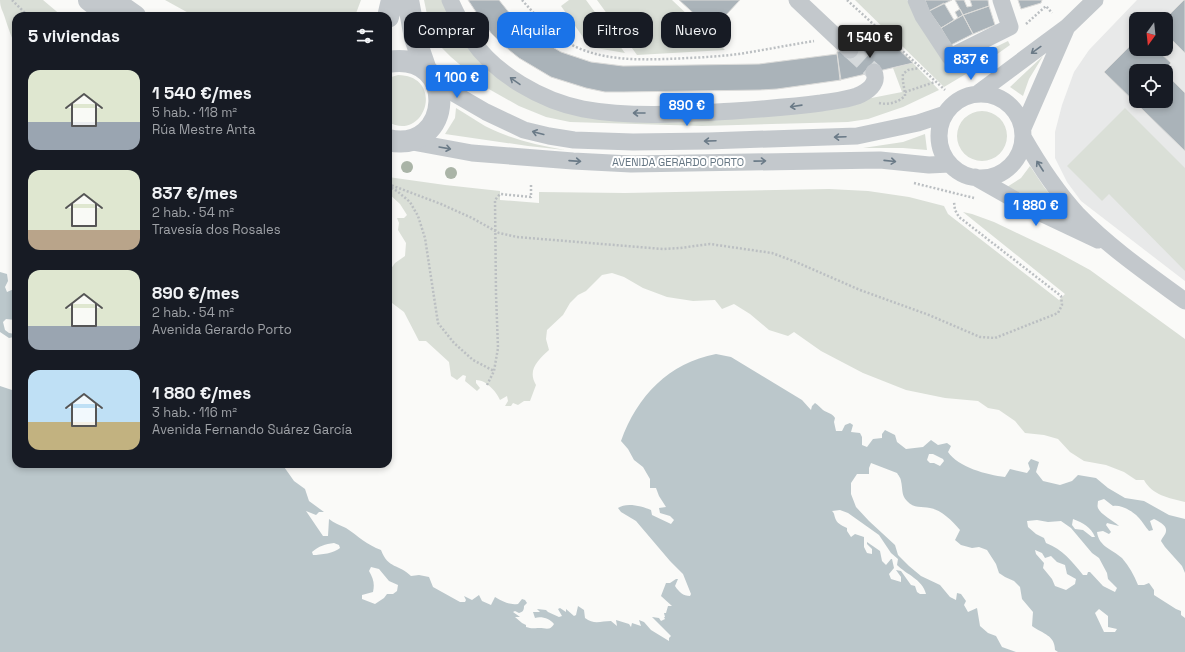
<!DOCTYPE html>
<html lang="es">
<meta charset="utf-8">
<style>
body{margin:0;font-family:"Space Grotesk",sans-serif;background:#20242c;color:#f1f3f6;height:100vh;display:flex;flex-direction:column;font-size:15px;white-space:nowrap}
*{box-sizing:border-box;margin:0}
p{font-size:13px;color:#9ea1a6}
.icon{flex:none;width:22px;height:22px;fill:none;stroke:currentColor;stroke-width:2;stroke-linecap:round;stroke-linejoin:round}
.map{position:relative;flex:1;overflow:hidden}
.side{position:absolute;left:12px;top:12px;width:380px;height:456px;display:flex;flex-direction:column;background:#171b24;border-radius:12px;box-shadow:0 2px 6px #0003}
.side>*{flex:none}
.hud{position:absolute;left:404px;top:12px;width:380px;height:36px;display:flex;gap:8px}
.needle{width:26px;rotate:195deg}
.tools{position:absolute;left:1129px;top:12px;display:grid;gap:8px}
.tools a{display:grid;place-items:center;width:44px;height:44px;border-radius:8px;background:#171b24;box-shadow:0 2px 6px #0003;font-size:20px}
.price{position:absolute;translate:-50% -34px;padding:0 9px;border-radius:4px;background:#1a73e8;color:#fff;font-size:13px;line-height:26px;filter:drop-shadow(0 1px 2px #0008)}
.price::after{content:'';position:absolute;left:50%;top:24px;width:12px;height:9px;margin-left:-6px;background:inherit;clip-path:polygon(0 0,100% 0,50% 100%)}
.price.current{background:#222;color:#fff}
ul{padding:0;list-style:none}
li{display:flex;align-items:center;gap:12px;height:100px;padding:0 16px}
li span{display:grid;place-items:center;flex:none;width:112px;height:80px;border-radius:12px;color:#555}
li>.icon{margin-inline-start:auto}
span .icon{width:48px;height:48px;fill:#fffc;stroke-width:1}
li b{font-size:17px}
h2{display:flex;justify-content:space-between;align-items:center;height:48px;padding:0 16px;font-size:17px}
.tag{padding:0 14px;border-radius:12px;background:#171b24;box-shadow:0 2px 6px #0003;font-size:14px;line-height:36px}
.tag.current{background:#1a73e8;color:#fff}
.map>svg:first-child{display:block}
.built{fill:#e8e9e9;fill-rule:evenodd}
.green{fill:#dadfd7}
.water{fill:#bbc7cb;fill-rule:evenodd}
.building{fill:#aab3b9;stroke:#dcdcda}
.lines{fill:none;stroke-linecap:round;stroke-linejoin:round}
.minor-tunnel{stroke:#d5d9db;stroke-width:17;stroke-dasharray:17 8;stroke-linecap:butt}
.path{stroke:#bbbfc2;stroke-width:2.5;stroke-dasharray:2 2;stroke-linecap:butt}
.minor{stroke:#c3c8cc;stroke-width:17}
.tertiary{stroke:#c3c8cc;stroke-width:22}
.tree{fill:#aab4a7}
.oneway{stroke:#6a7a87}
.labels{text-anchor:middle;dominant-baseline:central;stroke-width:4;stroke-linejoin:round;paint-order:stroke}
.street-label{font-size:11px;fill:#657683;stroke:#fff}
</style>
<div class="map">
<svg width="1185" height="652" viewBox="0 0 1185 652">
<rect width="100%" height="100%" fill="#fafaf8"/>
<path class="built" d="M1137 0H1185V281L1081 201 1067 182 1055 158V132L1062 105 1074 72 1089 50ZM1136 19H1166V49H1136ZM1136 71H1166V101H1136Z"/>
<path class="green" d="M0 0H43L62 16H16V48C12 38 8 28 5 18 3 11 0 8 0 0Z
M165 0H361L355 16H194Z
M424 0H445L459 35 578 113 846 103 902 92 893 68 913 63 939 90 903 107 868 119 848 122 702 126 570 122 546 117 519 106 487 88 451 57 440 46 429 24Z
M569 0H586L625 53 590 47 561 6Z
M597 0H672L725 50 637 55Z
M855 0H907L949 67 973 58 1008 41 1010 45 986 62 944 87Z
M1043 56 1029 79 1023 96 1010 87Z
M398 75C446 76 425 143 388 122V78Z
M456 108C466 114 475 120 485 126 510 139 537 145 565 150L528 146 445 134 455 118Z
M1125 108 1185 168V271L1109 194 1102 201 1067 166Z
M957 136a25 25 0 1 1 50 0a25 25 0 1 1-50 0Z
M925 134 927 150 903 148H863L903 142Z
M1030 166 1044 187 1058 204 1082 224 1052 207 1007 187 1021 178Z
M388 177 445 185 500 191V200L539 203V192L625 193 829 189 868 191 909 197 944 206 948 214 1059 300 1065 294 963 212 972 214 994 222 1057 252 1090 270 1185 339V502C1169 498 1152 495 1144 480H1136L1124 472 1106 465 1084 461 1070 452 1058 439 1044 435 1025 433 1015 421 999 410 988 408 978 401 945 398 906 390 863 373 821 351 794 332 788 336 769 330 750 314 734 304 722 309 715 300 693 301 667 297 643 288 624 277 612 273 602 275 586 291 578 295 570 303 563 315 547 330 546 339 549 350C538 360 527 370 536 385L530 401H524L518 405 513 403 511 406H505L508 401 507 396 500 400C496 391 486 380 476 380V383L480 388 477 391 465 381 466 376 463 375 457 380 451 376 449 362 426 341H419L404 312 392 303 388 290V273L395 263 405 256 406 243 398 230 399 223 397 218H404L407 215 400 204 388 193Z"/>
<path class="water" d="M0 272 7 274 8 281 5 287 7 292 14 289 16 291V320L6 319 3 322 5 330 9 333 15 334 14 337 9 338 0 332Z
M716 354 731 357 802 400 811 410 812 406 815 403C818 405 820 407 823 410 827 413 832 413 835 418L834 422 836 431H842L845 425 850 423 853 425 851 432 860 433 862 437V445L867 447 873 439 882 438V434L885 430 895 435 897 442 906 449 923 447 931 440 938 445 947 443 951 446 948 452C958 467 987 475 1005 477L1010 469 1027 473 1030 469 1028 463 1031 459 1039 462 1036 472 1043 481 1060 485 1072 481 1078 475 1096 478 1108 488 1125 498 1144 501 1169 515 1185 519V573L1182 566 1165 547 1161 541C1162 538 1166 534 1166 531 1167 525 1158 521 1154 519L1150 521 1153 530 1149 531C1145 527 1143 522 1139 518 1134 512 1121 504 1113 506L1104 499 1098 501C1098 503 1097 506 1098 508 1100 514 1114 521 1119 526L1107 523 1106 525 1111 532 1109 534 1103 531 1097 532C1099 547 1112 549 1122 558 1129 566 1134 575 1138 585H1144L1149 583 1154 590V595L1176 609 1181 611V615L1185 618V652H1058L1055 650C1055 635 1043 634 1032 626L1033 612 1022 599 1020 587 1014 581 1005 577 999 573 996 564 987 550 979 547 972 548 961 545 955 540 960 530C952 521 942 510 930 508 922 506 914 509 907 501 901 495 903 489 901 481 901 478 898 475 897 473L871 463 869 468V474H857L851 483V494L856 507 869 521 895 545 898 555 909 566 921 576 940 585 950 597 956 600 957 593 961 594 966 601 964 605 968 612 977 608 980 626 988 633 996 636 1002 647 1016 652H0V386L12 390 16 389V464H282L294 481 305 489 309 501 324 512H319L316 515 306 511 323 536H328L329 519C334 523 340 525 346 528 358 536 367 545 381 550 388 569 399 564 411 576L419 575 429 577 433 587 460 602H465L466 600 464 596 472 600 479 595 482 601 491 605 495 597C504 602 508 605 518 604L522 599 525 600 527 603 524 606C524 610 523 612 519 613L515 611 513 612 520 617H515L522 623 526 625V627C532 629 534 628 539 628 546 628 550 631 554 624 550 619 542 616 535 618L533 612H540L537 609 546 610 548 612 559 617 562 616 558 609 560 608 566 612V609L574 616 576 615 578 606 584 610 585 618C594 625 601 621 611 621L617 626 616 620 629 624 631 627 632 623 641 626 639 620 644 622 651 630 669 641V638L671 636 652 617 659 618 661 621 665 619 664 617H665L664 613H666L668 606H672L661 596 666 583H670L676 579H678L675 586C679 592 683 596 690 596L691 594 683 574 670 561 636 521 621 512 618 508C626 502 642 506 651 510L652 515 671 524 674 520 670 516 660 513 659 508 666 507 659 496 656 488H650V479L643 467 634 460 628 449 621 441C637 396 669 363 716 354ZM929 454H933L943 459 944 461 940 466 934 463H930L927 460ZM840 510 848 513 879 535 891 553 898 559 897 565C907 575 922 579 926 594H920L917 592 915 586 911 585 901 571 896 570 901 577V582L891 579 889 574 894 568 892 559H891L886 565 882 561 880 551 867 542V544L872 549V554L867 553 864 547V537L855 534 851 537 847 531V528C843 526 838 524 836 520 834 516 835 514 832 511ZM1073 519C1083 523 1091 527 1095 537H1092L1083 530 1075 529 1072 525ZM1037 520 1048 522 1061 521 1071 528 1092 553 1099 558 1107 573 1108 579 1117 588 1115 592 1103 586 1090 572H1088L1087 575H1083C1071 560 1063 550 1046 543L1044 538 1036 534 1028 527 1027 521ZM334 543 339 545 340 548C334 553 321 555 313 555L312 552C319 546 325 544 334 543ZM1035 550 1042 553 1045 558 1051 556 1057 562 1065 565 1067 574 1076 579 1075 584 1066 590 1055 586 1052 579 1043 568 1044 563 1036 554ZM371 567 379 569 389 581 398 585 397 591 393 594H387L384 598 375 604 362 599V595L373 592C375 583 373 578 369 571ZM1099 609 1108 616V627L1117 629 1115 632H1104L1095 613Z"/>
<path class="building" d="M468 0H499L511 15 534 36 561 52 591 62 623 66 759 64 837 54 841 80 777 89 760 90 623 92H605L586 88 551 77 519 58 504 46 491 33 480 18Z
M679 0H740L712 30Z
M925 0H952L929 11Z
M955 0H964L967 7 972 6 970 0H988L989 6 963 15Z
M1018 0H1042L1041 3 1021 9Z
M1184 0H1185V53L1166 34V19H1165Z
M944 3 954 20 941 28 929 11Z
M989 6 995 25 973 34 963 15Z
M960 9 963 15 958 18 955 12Z
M963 15 973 34 951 45 941 28Z
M889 40 913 63 840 80 837 52Z
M1136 40V49H1156L1171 63 1163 71H1136V101H1166V74L1185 93V151L1104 72Z"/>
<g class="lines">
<path class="minor-tunnel" d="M850 50 874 72"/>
<path class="path" d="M12 0 28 16
M522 0C537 17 553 35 574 46 603 60 635 60 666 59 690 58 715 57 739 54 764 50 789 45 814 41
M847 0 945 90
M1026 24 1046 6 1052 13
M905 92 935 82
M879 103C888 105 897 103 905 96 905 89 902 82 903 74L908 70 919 68
M914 183 974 198
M388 184 441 204 472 218 499 233 517 237 663 249 680 248 710 244 772 253 796 262 860 290 929 315 980 337 995 338 1058 313 1062 305 1061 296 959 217 955 210 954 202
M388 186 397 191 410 202 418 216 425 238 438 323 454 343 473 360 494 371
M487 385 494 371 498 348 496 294 495 200 500 194 531 197V185"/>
<path class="minor" d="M450 0C456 14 463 27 472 40 495 74 542 101 583 109 632 118 684 114 734 111 763 109 792 107 821 103 833 101 846 100 857 96 867 92 879 84 874 72
M797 0 850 50
M916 0 923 16 950 57 1010 27 1001 0
M436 83 486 112 524 130 549 136 574 140 633 142 708 141 857 136 918 123 945 114
M977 94 1067 27 1095 0
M939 136a42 42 0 1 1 84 0a42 42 0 1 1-84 0Z
M1023 128 1066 29
M1023 137C1039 165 1056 191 1078 215 1110 248 1148 274 1185 301
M407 141 472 153 573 161 631 164 880 160 929 165 950 164
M975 177 1026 206 1098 240"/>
<path class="tertiary" d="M89 0 110 16
M112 0 135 16
M408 0 415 38 426 70
M388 17 392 0
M388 62C460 50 453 155 388 140"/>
</g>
<g class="tree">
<circle cx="407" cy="167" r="6"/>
<circle cx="451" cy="173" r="6"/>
</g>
<defs><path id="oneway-shaft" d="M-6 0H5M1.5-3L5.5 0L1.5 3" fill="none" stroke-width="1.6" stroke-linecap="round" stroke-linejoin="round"/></defs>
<g class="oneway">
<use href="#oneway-shaft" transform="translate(1036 50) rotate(144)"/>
<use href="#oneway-shaft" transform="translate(515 81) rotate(-145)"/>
<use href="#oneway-shaft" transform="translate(796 106) rotate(172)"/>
<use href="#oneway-shaft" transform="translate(639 113) rotate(-180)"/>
<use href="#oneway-shaft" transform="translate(538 133) rotate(-165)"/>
<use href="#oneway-shaft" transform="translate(840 137) rotate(178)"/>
<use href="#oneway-shaft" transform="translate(710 141) rotate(178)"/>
<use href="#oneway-shaft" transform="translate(445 148) rotate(10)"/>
<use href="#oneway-shaft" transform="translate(575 161) rotate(4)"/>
<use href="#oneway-shaft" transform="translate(760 161) rotate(-1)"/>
<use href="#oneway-shaft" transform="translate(890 161) rotate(6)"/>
<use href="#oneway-shaft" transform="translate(1040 166) rotate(-123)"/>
</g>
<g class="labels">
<g class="street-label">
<text x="678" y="162">AVENIDA GERARDO PORTO</text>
</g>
</g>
</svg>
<div class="tools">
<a><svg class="needle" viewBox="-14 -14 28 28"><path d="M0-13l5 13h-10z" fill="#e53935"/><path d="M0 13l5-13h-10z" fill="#9ea1a6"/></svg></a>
<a><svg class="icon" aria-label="locate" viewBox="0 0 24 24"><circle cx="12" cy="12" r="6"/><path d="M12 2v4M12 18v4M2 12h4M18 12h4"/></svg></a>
</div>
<b class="price current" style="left:870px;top:59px">1 540 €</b>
<b class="price" style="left:971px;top:81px">837 €</b>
<b class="price" style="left:457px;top:99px">1 100 €</b>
<b class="price" style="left:687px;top:127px">890 €</b>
<b class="price" style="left:1036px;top:227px">1 880 €</b>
<div class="hud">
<a class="tag">Comprar</a>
<a class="tag current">Alquilar</a>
<a class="tag">Filtros</a>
<a class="tag">Nuevo</a>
</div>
<section class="side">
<h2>5 viviendas<svg class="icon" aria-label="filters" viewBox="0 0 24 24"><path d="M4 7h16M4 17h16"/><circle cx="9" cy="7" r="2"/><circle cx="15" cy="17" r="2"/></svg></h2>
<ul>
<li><span style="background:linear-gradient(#dfe7d0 65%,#9aa5b1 0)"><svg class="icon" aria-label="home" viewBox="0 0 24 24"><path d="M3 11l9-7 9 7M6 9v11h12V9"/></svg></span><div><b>1 540 €/mes</b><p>5 hab. · 118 m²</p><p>Rúa Mestre Anta</p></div></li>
<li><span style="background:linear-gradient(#dfe7d0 75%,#b9a48a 0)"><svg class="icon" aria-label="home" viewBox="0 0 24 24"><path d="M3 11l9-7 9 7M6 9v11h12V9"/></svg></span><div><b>837 €/mes</b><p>2 hab. · 54 m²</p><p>Travesía dos Rosales</p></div></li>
<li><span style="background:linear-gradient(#dfe7d0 70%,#9aa5b1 0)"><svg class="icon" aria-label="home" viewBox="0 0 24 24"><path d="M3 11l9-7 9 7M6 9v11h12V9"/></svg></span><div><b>890 €/mes</b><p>2 hab. · 54 m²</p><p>Avenida Gerardo Porto</p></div></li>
<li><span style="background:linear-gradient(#bfe0f5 65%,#c2b280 0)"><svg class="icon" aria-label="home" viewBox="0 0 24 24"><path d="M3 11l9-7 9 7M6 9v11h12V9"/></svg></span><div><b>1 880 €/mes</b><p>3 hab. · 116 m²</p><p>Avenida Fernando Suárez García</p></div></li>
</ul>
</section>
</div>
